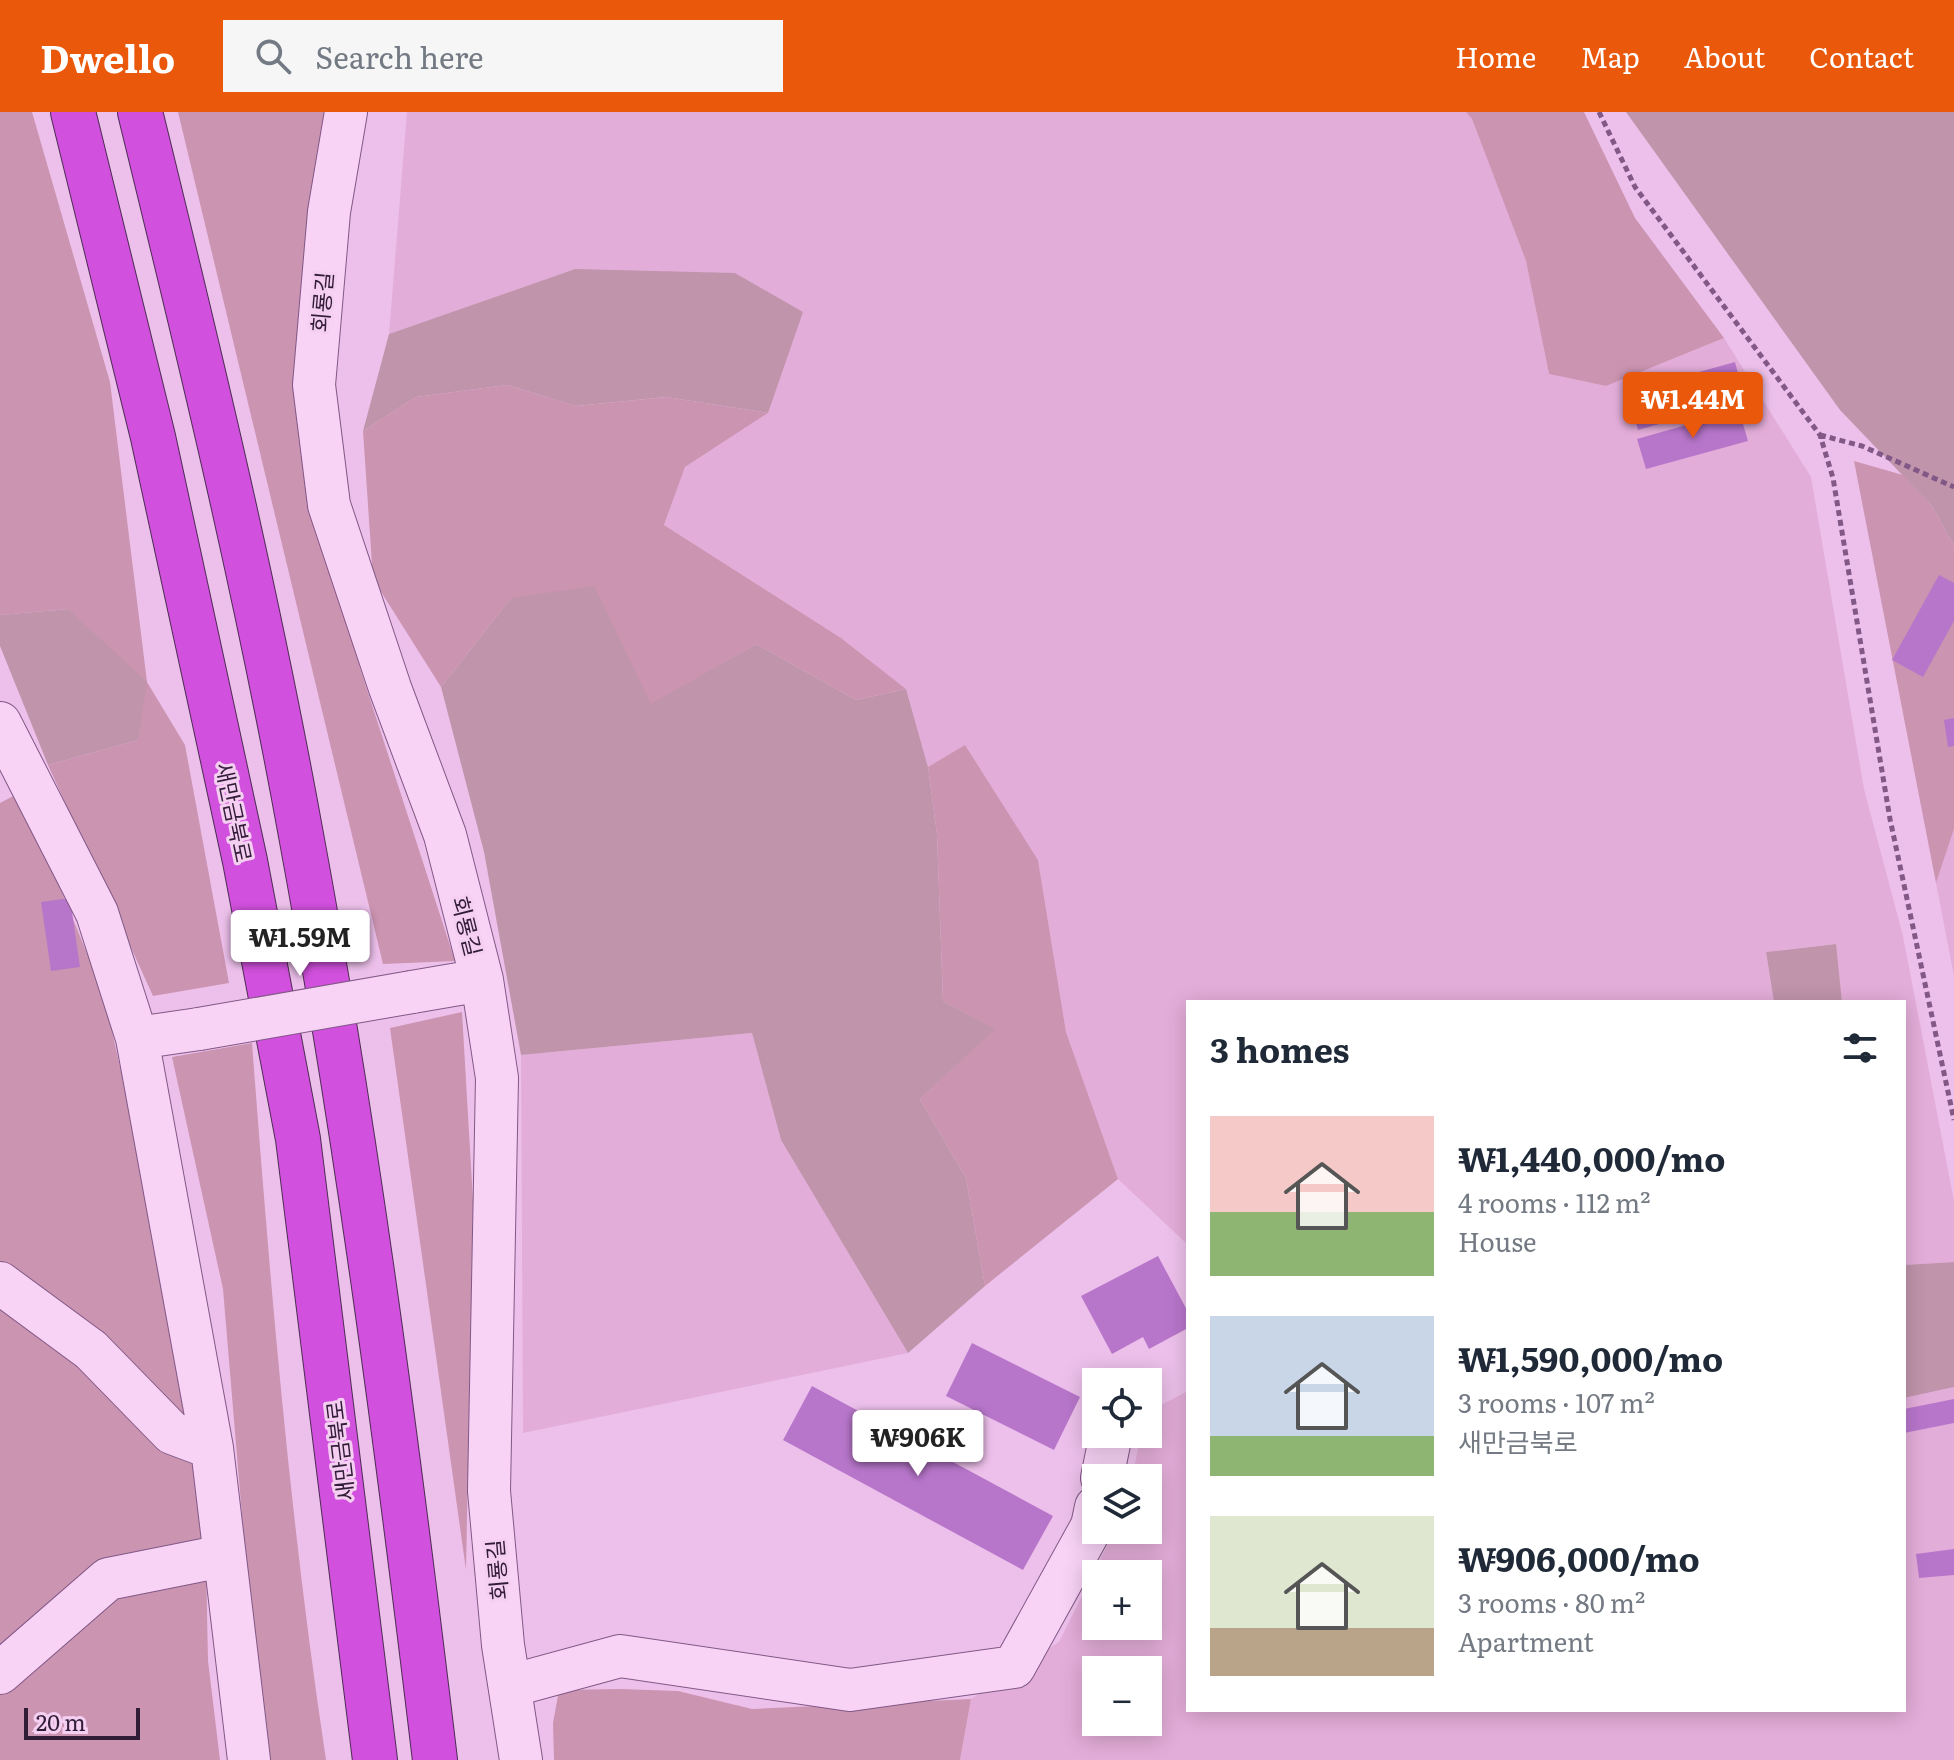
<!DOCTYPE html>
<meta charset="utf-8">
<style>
body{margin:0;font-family:Literata,"Noto Sans KR",serif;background:#f6f6f7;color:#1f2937;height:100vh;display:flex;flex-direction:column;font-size:30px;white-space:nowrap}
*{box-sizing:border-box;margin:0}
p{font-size:26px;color:#747a83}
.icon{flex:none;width:44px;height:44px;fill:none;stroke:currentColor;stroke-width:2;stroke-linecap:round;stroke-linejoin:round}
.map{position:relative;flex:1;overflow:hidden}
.details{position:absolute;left:1186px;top:888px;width:720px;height:712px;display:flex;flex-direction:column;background:#fff;border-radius:0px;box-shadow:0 4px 20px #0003}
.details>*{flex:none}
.controls{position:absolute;left:1082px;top:1256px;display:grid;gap:16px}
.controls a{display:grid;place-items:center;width:80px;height:80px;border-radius:0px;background:#fff;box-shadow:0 4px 20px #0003;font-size:40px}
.scale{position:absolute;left:24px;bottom:20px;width:116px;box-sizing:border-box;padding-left:8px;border:4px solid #321d36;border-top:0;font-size:22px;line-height:28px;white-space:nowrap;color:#321d36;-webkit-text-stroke:6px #f5cff2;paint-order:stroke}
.price{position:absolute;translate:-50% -68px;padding:0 18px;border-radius:8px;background:#fff;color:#222;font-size:26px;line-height:52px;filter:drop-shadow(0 2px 4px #0008)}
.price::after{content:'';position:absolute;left:50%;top:48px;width:24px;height:18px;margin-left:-12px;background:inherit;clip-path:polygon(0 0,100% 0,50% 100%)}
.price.current{background:#ea580c;color:#fff}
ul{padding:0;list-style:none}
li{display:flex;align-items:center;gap:24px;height:200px;padding:0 24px}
li span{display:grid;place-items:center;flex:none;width:224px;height:160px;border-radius:0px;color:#555}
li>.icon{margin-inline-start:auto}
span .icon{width:96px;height:96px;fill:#fffc;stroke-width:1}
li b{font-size:34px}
h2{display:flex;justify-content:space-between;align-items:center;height:96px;padding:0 24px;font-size:34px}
header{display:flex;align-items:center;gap:48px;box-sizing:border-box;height:112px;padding:0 40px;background:#ea580c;color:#fff}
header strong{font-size:38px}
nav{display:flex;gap:44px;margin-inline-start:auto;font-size:28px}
.search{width:560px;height:72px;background:#f6f6f7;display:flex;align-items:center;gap:20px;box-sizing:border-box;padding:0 28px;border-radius:0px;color:#747a83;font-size:30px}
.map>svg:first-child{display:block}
.farmland{fill:#e3add9;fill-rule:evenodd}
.green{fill:#cb94b1}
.cemetery{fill:#c094ab}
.building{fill:#b876cb}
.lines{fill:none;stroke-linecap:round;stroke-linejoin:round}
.minor-casing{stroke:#815886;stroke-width:44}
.highway-casing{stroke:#4d2d54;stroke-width:46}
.path{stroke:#815886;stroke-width:5;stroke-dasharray:6 4;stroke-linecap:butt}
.minor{stroke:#f8d3f6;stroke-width:42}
.highway{stroke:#d150dd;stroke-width:44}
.minor-bridge-casing{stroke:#815886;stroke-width:44;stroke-linecap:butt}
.minor-bridge{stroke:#f8d3f6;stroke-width:42}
.labels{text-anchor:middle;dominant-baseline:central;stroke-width:6;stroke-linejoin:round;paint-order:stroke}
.street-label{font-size:22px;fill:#321d36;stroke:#f5cff2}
</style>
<header>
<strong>Dwello</strong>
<div class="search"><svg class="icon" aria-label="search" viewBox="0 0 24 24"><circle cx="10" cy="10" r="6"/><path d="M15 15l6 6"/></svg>Search here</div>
<nav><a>Home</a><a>Map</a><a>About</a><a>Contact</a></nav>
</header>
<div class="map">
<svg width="1954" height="1648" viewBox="0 0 1954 1648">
<rect width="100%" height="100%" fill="#edc0eb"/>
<path class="farmland" d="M407 0H1466L1472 7 1526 149 1549 262 1606 274 1724 226 1811 365 1864 677 1903 824 1954 1089V1150L1904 1153V890H1842L1835 832 1766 840 1774 890H1188V1133L1118 1067 1066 920 1038 748 965 634 928 655 906 577 841 526 664 413 685 355 768 301 575 157 389 222Z
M1954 717V864L1936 771Z
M752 921 781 1028 908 1241 523 1321 521 943Z
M1954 1275V1648H960L971 1587 1059 1530 1115 1418H1148V1366H1132L1141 1322H1148V1300L1188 1279V1598H1904V1286ZM1096 1462H1148V1514H1096ZM1096 1558H1148V1610H1096Z"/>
<path class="green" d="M0 0H32L110 270 147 570 185 633 229 871 153 884 48 653 138 628 68 497 0 503Z
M178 0H327L293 277 360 556 455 849 383 852Z
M1466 0H1584L1635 106 1724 226 1606 274 1549 262 1526 149 1472 7Z
M507 273 576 294 666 285 768 301 685 355 664 413 841 526 906 577 856 588 756 532 651 593 511 486 441 575 373 467 363 319 416 285Z
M1854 349 1903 363 1932 394 1954 434V717L1936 771Z
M965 633 1038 748 1066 920 1118 1067 985 1174 966 1066 920 987 994 917 943 889 937 722 928 655Z
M21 680 104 883 157 1122 205 1399 208 1549 220 1648H0V691Z
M462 900 473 1089 466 1458 390 916Z
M252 931C270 1171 290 1410 326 1648H268L248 1475 223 1177 172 945Z
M620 1577 678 1579 752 1597 971 1587 960 1648H554L553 1611 559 1578Z"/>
<path class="cemetery" d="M1626 0H1954V434L1932 394 1840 298Z
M575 157 735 161 803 200 768 301 666 285 576 294 507 273 416 285 363 319 389 222Z
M594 474 651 592 756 532 856 588 906 577 928 655 937 722 943 889 995 917 920 987 966 1066 985 1174 908 1241 781 1028 752 921 521 943 484 740 441 575 511 486Z
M68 497 147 570 138 628 48 653 0 534V503Z
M1836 832 1842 890H1774L1766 840Z
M1954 1150V1275L1904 1286V1153Z"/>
<path class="building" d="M1735 250 1745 288 1638 318 1627 280Z
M1739 298 1748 329 1646 357 1637 327Z
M1939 463 1954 471V509L1923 565 1892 548Z
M1954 606V634L1948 635 1944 608Z
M70 786 80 855 51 859 41 790Z
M1158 1144 1188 1200V1216L1149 1237 1143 1225 1112 1242 1081 1184Z
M972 1231 1080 1285 1054 1338 946 1284Z
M812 1274 1053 1404 1023 1458 783 1328Z
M1954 1287V1311L1904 1321V1297Z
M1954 1437V1463L1919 1466 1916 1442Z"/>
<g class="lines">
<defs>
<path id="minor" d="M346 0 329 100 314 273 329 393 390 576 445 723 482 868 497 966 489 1379 503 1533 521 1648
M0 611 97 801 137 926 212 1336 249 1648
M412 880 482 868
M137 926 199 917
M0 1171 91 1238 172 1321 212 1336
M1102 1366 1111 1322
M0 1561 108 1467 223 1444
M510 1574 620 1544 850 1578 1014 1555 1092 1414 1096 1395"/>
<path id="highway" d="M73 0 153 325 245 749 298 1027 375 1648
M140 0C199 240 257 480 301 723 358 1030 398 1339 435 1648"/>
</defs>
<use href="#minor" class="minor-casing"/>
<use href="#highway" class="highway-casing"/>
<path class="path" d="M1599 0 1635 75 1820 323 1833 366 1890 707 1954 1008
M1820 323 1862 334 1954 375"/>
<use href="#minor" class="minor"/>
<use href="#highway" class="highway"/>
<defs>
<path id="minor-bridge" d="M199 917 412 880"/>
</defs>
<use href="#minor-bridge" class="minor-bridge-casing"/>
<use href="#minor-bridge" class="minor-bridge"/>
</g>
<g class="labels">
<g class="street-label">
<text transform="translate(321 190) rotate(-85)">회룡길</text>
<text transform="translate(235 700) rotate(78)">새만금북로</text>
<text transform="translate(468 814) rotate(76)">회룡길</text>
<text transform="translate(339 1339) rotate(-97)">새만금북로</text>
<text transform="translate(496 1458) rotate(-95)">회룡길</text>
</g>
</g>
</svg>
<div class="controls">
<a><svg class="icon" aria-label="locate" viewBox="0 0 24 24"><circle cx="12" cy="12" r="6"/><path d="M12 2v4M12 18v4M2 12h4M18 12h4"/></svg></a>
<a><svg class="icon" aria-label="layers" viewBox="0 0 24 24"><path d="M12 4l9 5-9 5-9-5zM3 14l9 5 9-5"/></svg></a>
<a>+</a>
<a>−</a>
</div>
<div class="scale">20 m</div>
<b class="price current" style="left:1693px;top:328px">₩1.44M</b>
<b class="price" style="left:300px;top:866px">₩1.59M</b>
<b class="price" style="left:918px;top:1366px">₩906K</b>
<section class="details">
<h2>3 homes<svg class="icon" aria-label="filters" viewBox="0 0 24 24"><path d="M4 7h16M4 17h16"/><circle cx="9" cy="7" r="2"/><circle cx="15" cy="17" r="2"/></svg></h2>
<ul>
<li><span style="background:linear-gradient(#f6c9c9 60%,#8fb573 0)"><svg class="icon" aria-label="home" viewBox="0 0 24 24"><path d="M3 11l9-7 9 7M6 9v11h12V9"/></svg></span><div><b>₩1,440,000/mo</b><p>4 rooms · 112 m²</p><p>House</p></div></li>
<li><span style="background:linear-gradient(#c9d6e8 75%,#8fb573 0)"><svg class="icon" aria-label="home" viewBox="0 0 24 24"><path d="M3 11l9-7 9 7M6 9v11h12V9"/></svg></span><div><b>₩1,590,000/mo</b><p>3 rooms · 107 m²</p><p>새만금북로</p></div></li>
<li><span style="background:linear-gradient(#dfe7d0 70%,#b9a48a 0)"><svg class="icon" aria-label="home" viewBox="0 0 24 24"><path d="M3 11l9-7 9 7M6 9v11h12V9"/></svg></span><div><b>₩906,000/mo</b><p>3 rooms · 80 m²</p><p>Apartment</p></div></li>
</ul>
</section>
</div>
